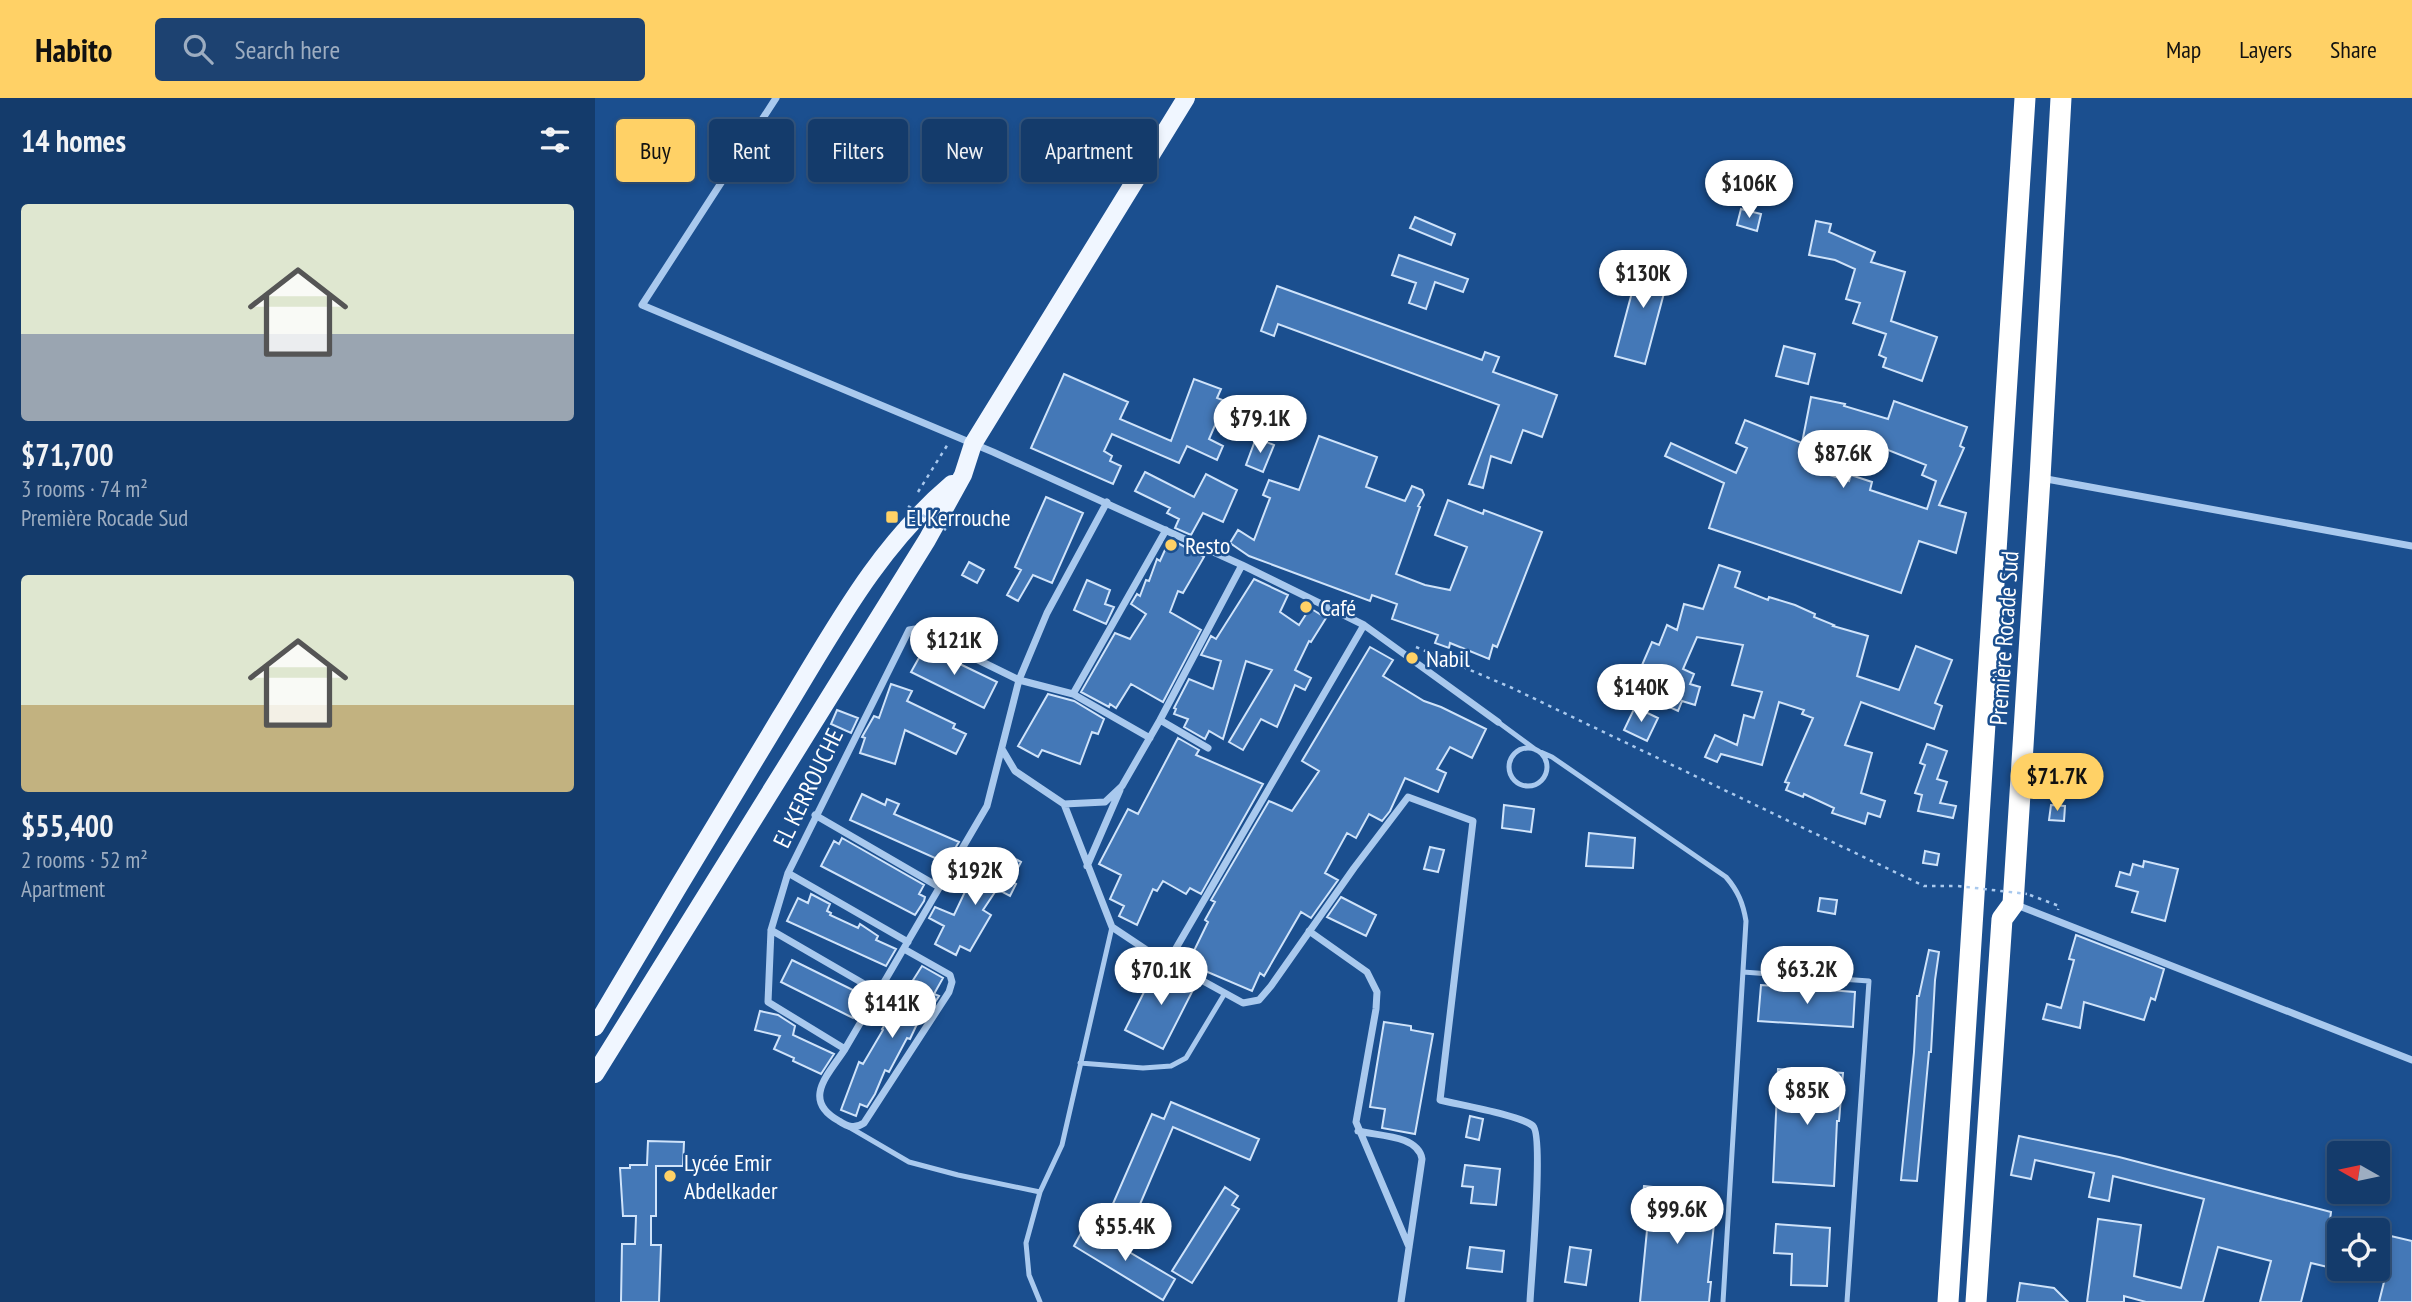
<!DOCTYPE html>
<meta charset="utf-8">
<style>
body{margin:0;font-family:"PT Sans Narrow",sans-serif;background:#1d4271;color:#f1f3f6;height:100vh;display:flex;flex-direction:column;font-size:26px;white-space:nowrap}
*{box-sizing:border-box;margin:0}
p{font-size:23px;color:#9dadc1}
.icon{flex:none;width:38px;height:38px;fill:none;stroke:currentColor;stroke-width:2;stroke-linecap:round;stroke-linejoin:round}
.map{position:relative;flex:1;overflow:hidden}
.drawer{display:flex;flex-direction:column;background:#143b6b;width:595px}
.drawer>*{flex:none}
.banner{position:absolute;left:21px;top:21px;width:665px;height:63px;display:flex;gap:14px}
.needle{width:46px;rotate:279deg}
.fabs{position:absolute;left:1732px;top:1043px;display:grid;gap:14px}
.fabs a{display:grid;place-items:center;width:63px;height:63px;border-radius:7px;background:#143b6b;box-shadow:0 4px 10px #0003,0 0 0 2px #33557e;font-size:35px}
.price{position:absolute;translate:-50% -60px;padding:0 16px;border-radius:24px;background:#fff;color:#222;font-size:23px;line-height:46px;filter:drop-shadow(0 2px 4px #0008)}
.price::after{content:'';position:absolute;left:50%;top:42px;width:21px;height:16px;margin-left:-10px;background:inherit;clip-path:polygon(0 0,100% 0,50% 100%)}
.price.active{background:#ffd166;color:#111}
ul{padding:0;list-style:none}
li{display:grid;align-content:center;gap:14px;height:371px;padding:0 21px}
li span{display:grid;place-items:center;height:217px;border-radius:7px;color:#555}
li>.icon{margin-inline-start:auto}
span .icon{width:126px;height:126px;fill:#fffc;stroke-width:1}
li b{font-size:30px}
h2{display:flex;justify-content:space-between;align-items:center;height:84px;padding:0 21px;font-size:30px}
.pill{padding:0 24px;border-radius:7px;background:#143b6b;box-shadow:0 4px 10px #0003,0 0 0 2px #33557e;font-size:24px;line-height:63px}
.pill.active{background:#ffd166;color:#111}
header{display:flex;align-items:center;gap:42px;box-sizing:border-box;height:98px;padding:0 35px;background:#ffd166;color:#111}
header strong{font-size:33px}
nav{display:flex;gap:38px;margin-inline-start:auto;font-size:24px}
.search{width:490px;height:63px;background:#1d4271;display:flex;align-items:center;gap:18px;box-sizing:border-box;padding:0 24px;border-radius:7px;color:#9dadc1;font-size:26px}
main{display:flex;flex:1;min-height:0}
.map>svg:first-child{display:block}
.building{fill:#4478b7;stroke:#cfe3fa;stroke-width:2;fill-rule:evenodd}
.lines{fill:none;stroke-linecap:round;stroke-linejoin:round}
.path{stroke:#a9c9ee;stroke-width:2.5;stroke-dasharray:3.5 5;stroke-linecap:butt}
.lane{stroke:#a9c9ee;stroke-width:5}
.street{stroke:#a9c9ee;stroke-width:7}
.primary{stroke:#f0f6ff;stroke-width:18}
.highway{stroke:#fff;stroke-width:21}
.path-bridge{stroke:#a9c9ee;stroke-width:2.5;stroke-dasharray:3.5 5;stroke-linecap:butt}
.poi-dot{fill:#ffd166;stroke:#1b4f8f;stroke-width:2.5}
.labels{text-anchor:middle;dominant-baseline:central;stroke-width:5;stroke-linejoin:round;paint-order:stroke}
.poi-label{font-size:24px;fill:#fff;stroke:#1b4f8f;text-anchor:start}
.street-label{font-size:24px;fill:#fff;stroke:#1b4f8f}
</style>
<header>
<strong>Habito</strong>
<div class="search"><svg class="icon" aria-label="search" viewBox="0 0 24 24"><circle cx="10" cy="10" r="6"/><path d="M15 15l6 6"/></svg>Search here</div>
<nav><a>Map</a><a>Layers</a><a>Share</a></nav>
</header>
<main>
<section class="drawer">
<h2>14 homes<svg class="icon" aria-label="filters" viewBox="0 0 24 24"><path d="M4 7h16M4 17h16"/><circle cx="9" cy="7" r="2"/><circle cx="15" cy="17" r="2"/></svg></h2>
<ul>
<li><span style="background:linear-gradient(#dfe7d0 60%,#9aa5b1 0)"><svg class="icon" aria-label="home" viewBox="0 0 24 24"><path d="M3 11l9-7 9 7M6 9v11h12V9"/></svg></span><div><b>$71,700</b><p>3 rooms · 74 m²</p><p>Première Rocade Sud</p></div></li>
<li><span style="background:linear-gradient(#dfe7d0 60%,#c2b280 0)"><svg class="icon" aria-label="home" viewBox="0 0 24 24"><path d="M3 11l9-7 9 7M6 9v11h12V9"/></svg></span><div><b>$55,400</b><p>2 rooms · 52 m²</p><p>Apartment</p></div></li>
</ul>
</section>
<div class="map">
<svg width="1817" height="1204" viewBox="0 0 1817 1204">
<rect width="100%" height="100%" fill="#1b4f8f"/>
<path class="building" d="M1146 111 1166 116 1162 133 1142 127Z
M820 119 860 136 856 147 815 130Z
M1221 123 1236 126 1234 134 1280 154 1276 164 1310 174 1296 223 1342 239 1327 283 1288 269 1291 260 1284 257 1291 236 1258 225 1265 205 1251 201 1260 171 1240 162 1214 157Z
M804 157 873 181 868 194 840 184 831 211 814 205 821 185 797 177Z
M1047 157 1077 165 1050 266 1020 258Z
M682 188 887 262 890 254 904 259 898 274 962 297 947 339 928 332 916 365 896 358 888 390 874 386 904 307 683 226 679 238 666 233Z
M1189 248 1220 256 1213 286 1181 278Z
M469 276 533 304 525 321 576 343 599 281 626 291 622 300 643 308 637 323 624 318 614 341 628 348 622 362 592 348 584 365 517 336 509 353 517 358 515 363 526 368 518 386 436 350Z
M1216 299 1250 306 1249 308 1293 321 1299 303 1372 329 1365 348 1369 350 1344 407 1371 415 1361 455 1324 443 1306 495 1114 430 1129 385 1070 358 1076 345 1141 375 1152 350 1141 345 1150 322 1207 345ZM1227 335 1266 347 1268 342 1331 367 1327 377 1341 383 1332 411 1275 392 1277 384 1256 377 1254 383 1212 370Z
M724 338 782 359 771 389 810 403 817 388 827 392 829 397 823 408 825 409 801 476 830 487 855 492 872 449 840 437 853 402 888 416 889 412 947 434 902 549 898 547 894 561 855 545 854 550 840 545 843 537 797 521 802 506 777 497 775 503 654 458 635 445 643 432 659 442 675 400 668 397 674 382 704 392Z
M661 340 679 347 668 374 651 367Z
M550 374 599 399 611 376 642 392 628 424 608 415 596 437 580 430 584 421 572 415 575 410 540 393Z
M451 399 488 415 457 485 438 477 423 503 412 497 426 472 420 469Z
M575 441 609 459 588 495 583 493 575 514 606 532 568 604 536 586 521 610 515 606 514 609 486 594 520 535 535 541 551 516 536 506 542 496 545 498 551 482 554 483 562 461 565 463Z
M374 464 389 472 382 485 367 477Z
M1124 467 1145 474 1140 489 1173 502 1174 499 1200 507 1220 516 1219 519 1239 527 1238 528 1273 538 1262 578 1304 592 1321 548 1357 562 1340 605 1347 608 1339 631 1266 604 1250 647 1277 655 1266 695 1290 703 1285 719 1273 715 1270 726 1237 715 1239 710 1209 696 1208 699 1191 692 1194 685 1190 684 1218 620 1207 616 1209 612 1184 604 1167 667 1126 656 1122 664 1110 659 1120 637 1142 647 1149 617 1159 620 1167 594 1137 587 1148 547 1102 539 1088 571 1099 576 1095 586 1105 589 1100 607 1087 603 1083 613 1059 602 1067 584 1044 574 1057 544 1064 547 1072 527 1082 532 1089 506 1108 511Z
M659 481 693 497 685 514 704 527 715 510 731 520 716 544 714 543 700 572 716 580 710 592 700 587 682 629 666 621 648 652 634 644 677 572 651 563 628 641 614 633 610 641 589 629 593 621 579 616 581 611 579 610 594 581 618 591 626 563 606 557 616 538 621 541Z
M492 482 515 492 510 506 519 509 511 526 479 512Z
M330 549 402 584 389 610 316 574Z
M775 549 798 562 788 578 829 603 846 609 891 631 877 660 855 649 842 671 851 675 843 694 810 680 795 713 787 723 774 716 761 740 752 735 730 775 743 782 716 820 706 814 669 878 665 875 657 893 608 872 606 875 592 867 613 824 610 822 620 804 616 802 674 703 697 713 724 673 707 663Z
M296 586 317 593 312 603 360 626 358 630 371 636 361 656 310 632 300 666 265 655 270 640 267 639 279 618 284 620Z
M453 596 479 603 509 621 503 636 497 634 485 666 447 652 443 659 423 648Z
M1040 609 1063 620 1052 643 1029 632Z
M242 612 263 620 256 635 236 626Z
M583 640 604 652 601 657 668 686 606 796 595 790 591 796 568 783 562 793 558 791 542 827 524 818 529 808 515 801 526 777 504 766 533 711 543 716Z
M1332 646 1352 653 1342 681 1352 684 1345 705 1361 708 1358 720 1323 713 1327 697 1320 695 1330 667 1325 665Z
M267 696 290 707 292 701 304 706 299 716 364 744 351 765 255 722Z
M909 707 939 711 936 734 907 730Z
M1456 707 1470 708 1469 723 1454 722Z
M994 735 1040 740 1038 770 991 768Z
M247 740 329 787 324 796 330 799 329 803 320 817 226 768 239 743 244 746Z
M835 749 849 752 843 774 829 771Z
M406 753 426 764 416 783 421 786 415 798 402 791 388 812 396 817 375 853 365 848 361 857 340 846 349 828 334 820 340 809 359 817 376 781 388 786Z
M1330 753 1344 756 1342 767 1328 765Z
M1549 763 1583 771 1570 823 1537 814 1543 794 1521 788 1525 774 1535 777 1538 766 1548 769Z
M216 796 235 806 232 813 236 815 235 817 263 830 265 826 283 838 281 842 301 851 291 868 192 823 203 800 213 805Z
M746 799 781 817 771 838 732 819Z
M1225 800 1242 802 1240 816 1223 813Z
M1481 837 1569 871 1560 902 1556 900 1549 922 1489 904 1485 930 1448 921 1452 906 1466 910 1479 862 1474 861Z
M1334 852 1344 854 1340 882 1336 954H1334L1322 1083 1306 1082 1319 954 1322 898H1324Z
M197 862 268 897 258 920 186 884Z
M566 867 601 886 568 951 530 932 552 888 554 889Z
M327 868 348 880 339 896 344 898 335 912 330 909 315 941 312 940 294 974 290 972 280 996 272 1009 265 1006 261 1018 246 1012 264 964 268 966 288 932 287 931Z
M1166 887 1260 894 1258 929 1163 923Z
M165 913 183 917 200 928 198 937 239 956 226 976 198 963 199 960 179 951 185 938 160 932Z
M789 924 816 928V932L838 936 820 1036 787 1030 790 1011 775 1009Z
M1183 971 1248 975 1244 1023H1242L1239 1088 1178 1084Z
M576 1004 664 1041 655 1062 578 1029 540 1118 517 1108 557 1016 569 1021Z
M875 1018 888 1021 884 1042 871 1039Z
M1424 1038 1524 1059 1736 1114 1735 1122 1745 1125V1172L1716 1165 1706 1204H1665L1676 1163 1623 1149 1608 1204H1551L1529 1198V1204H1492L1503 1121 1546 1127 1539 1178 1586 1190 1609 1101 1518 1078 1514 1103 1494 1099 1499 1075 1440 1062 1436 1081 1416 1077Z
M53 1043 89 1044 88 1068H61V1118H56V1147H66L64 1204H26L27 1146H40L41 1118H28L25 1070H35V1067H52Z
M870 1067 905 1071 901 1107 876 1105 878 1089 867 1088Z
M1049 1088 1112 1095 1111 1105 1121 1106 1113 1184H1116L1114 1204H1045L1053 1122 1045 1121Z
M630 1089 643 1098 637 1107 644 1111 597 1185 577 1173Z
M1181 1126 1235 1130 1232 1188 1196 1187 1197 1156 1179 1155Z
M490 1128 580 1181 568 1202 479 1148Z
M1783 1135 1817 1143V1204H1784L1789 1184 1756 1175V1171H1783Z
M875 1149 909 1153 907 1174 872 1170Z
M975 1149 996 1152 991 1187 970 1184Z
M1425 1185 1459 1190 1473 1204H1422Z"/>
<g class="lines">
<path class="path" d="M323 394 353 346
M821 549 915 589 1329 788H1360
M1435 797 1464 808 1463 812"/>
<path class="lane" d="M903 624 941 652 957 659 1131 779C1143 793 1148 805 1151 823L1128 1204
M914 669a19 19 0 1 1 38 0a19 19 0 1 1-38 0Z
M1148 874 1274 883 1252 1204
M485 965 548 970 576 968 591 960 630 895
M254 1029 314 1064 363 1077 445 1094
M445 1204 434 1177 431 1145 445 1094 467 1047 517 829"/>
<path class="street" d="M181 0 47 207 398 354 647 467 769 527 903 624
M1446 380 1817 448
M478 596 571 432
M565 622 613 650
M407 651 420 673 469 706 517 829 550 851 648 905 664 902 676 888 759 770 813 699 878 723 845 1002C865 1007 925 1017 938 1028 949 1038 936 1181 935 1204
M469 706 510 704 527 688 565 622 647 467
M220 717 344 789
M492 768 525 692
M193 775 313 844
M1419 806 1817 962
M176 832 283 894
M714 833 772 874 782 894 781 911 761 1024 814 1149
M309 851 355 877 357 884 354 894 269 1025C260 1031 253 1029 244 1023 206 1002 233 977 250 951L392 708 424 582 452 515 512 404
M573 864 769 527
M250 951 173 904 176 832 193 775 314 532 320 531 424 582 478 596 555 640
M763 1033C783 1038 823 1037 827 1061L806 1204"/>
<path class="primary" d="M0 929C61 826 123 722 185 620 238 534 280 451 357 386
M0 976 332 442 368 377 378 346 591 0"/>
<path class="highway" d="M1353 1204 1430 0
M1381 1204 1407 821 1418 806 1445 380 1466 0"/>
<path class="path-bridge" d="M313 408 351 432
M1363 788 1432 796"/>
</g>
<g class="poi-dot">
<rect x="290" y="412" width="14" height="14" rx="3.5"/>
<circle cx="576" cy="447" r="7"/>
<circle cx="711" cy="509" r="7"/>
<circle cx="817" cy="560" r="7"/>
<circle cx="75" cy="1078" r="7"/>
</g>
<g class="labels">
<g class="poi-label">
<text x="311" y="419">El Kerrouche</text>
<text x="590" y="447">Resto</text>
<text x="725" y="509">Café</text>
<text x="831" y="560">Nabil</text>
<text x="89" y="1064">Lycée Emir<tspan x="89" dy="28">Abdelkader</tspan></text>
</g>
<g class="street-label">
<text transform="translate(1409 540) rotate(-86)">Première Rocade Sud</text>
<text transform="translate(213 690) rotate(-64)">EL KERROUCHE</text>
</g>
</g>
</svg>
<div class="fabs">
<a><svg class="needle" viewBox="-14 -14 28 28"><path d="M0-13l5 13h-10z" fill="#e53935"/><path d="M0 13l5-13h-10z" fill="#9dadc1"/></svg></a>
<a><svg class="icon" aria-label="locate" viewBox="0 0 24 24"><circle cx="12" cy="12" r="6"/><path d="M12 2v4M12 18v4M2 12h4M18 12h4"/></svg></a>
</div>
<b class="price" style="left:1154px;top:122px">$106K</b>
<b class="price" style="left:1048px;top:212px">$130K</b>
<b class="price" style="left:665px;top:357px">$79.1K</b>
<b class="price" style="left:1248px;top:392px">$87.6K</b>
<b class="price" style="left:359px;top:579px">$121K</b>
<b class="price" style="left:1046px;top:626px">$140K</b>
<b class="price active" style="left:1462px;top:715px">$71.7K</b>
<b class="price" style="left:380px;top:809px">$192K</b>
<b class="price" style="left:1212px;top:908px">$63.2K</b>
<b class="price" style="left:566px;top:909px">$70.1K</b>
<b class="price" style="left:297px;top:942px">$141K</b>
<b class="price" style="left:1212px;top:1029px">$85K</b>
<b class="price" style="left:1082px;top:1148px">$99.6K</b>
<b class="price" style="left:530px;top:1165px">$55.4K</b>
<div class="banner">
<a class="pill active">Buy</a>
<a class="pill">Rent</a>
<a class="pill">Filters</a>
<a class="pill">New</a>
<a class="pill">Apartment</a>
</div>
</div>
</main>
